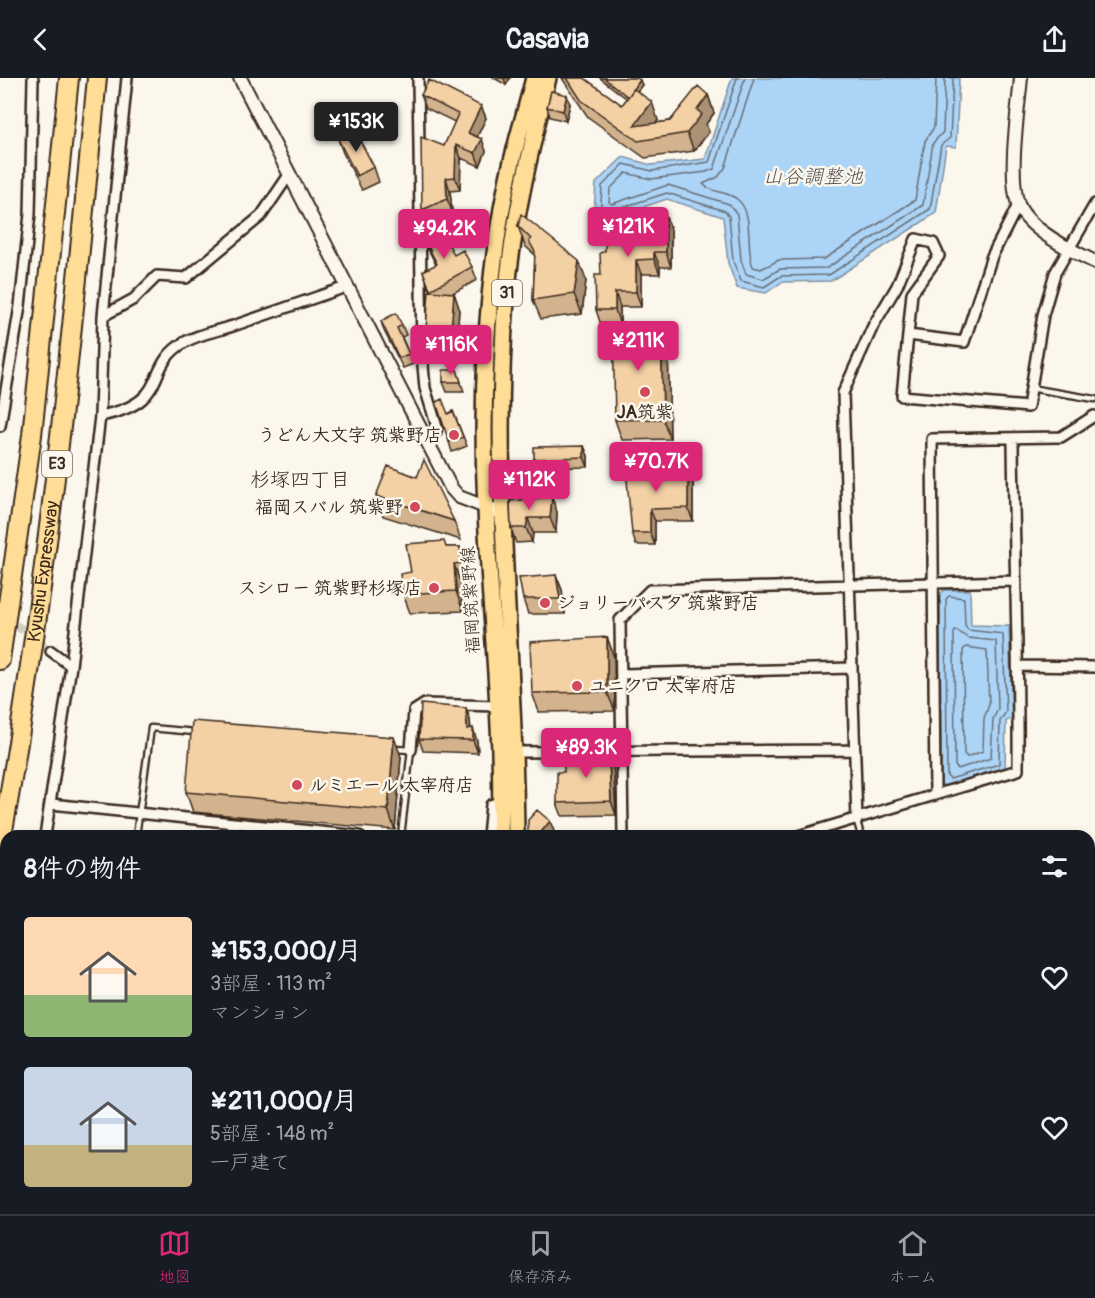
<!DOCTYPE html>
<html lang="ja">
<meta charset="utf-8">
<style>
body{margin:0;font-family:Pangolin,"Klee One",sans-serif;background:#20242c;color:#f1f3f6;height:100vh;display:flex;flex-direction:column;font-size:22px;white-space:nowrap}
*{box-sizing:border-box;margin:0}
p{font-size:20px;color:#9ea1a6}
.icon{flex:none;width:33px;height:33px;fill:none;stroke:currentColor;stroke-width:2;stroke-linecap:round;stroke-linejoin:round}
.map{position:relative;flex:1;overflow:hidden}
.panel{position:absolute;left:0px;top:752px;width:1095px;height:386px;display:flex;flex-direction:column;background:#171b24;border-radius:18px 18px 0 0;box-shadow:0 3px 9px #0003}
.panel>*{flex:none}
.price{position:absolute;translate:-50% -51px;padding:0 14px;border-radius:6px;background:#db2777;color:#fff;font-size:20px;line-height:39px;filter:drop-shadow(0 2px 3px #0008)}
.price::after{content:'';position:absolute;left:50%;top:36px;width:18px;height:14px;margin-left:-9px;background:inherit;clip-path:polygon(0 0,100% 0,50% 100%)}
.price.on{background:#222;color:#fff}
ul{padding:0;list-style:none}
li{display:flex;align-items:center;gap:18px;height:150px;padding:0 24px}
li span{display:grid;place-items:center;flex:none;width:168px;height:120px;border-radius:6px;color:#555}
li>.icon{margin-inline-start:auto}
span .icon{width:72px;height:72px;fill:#fffc;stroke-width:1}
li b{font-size:26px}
h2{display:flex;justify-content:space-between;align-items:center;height:72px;padding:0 24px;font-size:26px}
header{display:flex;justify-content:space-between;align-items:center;height:78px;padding:0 24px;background:#171b24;font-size:27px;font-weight:700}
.menu{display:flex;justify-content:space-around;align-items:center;height:84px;border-top:2px solid #363941;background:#171b24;font-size:16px;color:#9ea1a6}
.menu a{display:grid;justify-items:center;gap:3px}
.menu .on{color:#db2777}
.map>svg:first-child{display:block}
.water{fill:#acd4f7;stroke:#7f90a0;stroke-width:1.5}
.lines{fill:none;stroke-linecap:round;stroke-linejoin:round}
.shore{stroke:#686e75;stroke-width:1.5}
.minor-tunnel{stroke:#d5cec3;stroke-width:9;stroke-dasharray:9 4.5;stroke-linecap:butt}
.service-casing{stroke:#3b2a1e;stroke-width:9}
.minor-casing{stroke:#3b2a1e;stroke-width:14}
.tertiary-casing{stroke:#3b2a1e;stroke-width:16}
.secondary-casing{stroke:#3b2a1e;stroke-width:18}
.primary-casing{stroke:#3b2a1e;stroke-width:20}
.motorway-casing{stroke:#3b2a1e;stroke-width:22}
.service{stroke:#fbf7ec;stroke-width:4.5}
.minor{stroke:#fbf7ec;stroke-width:9}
.tertiary{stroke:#fbf7ec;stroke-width:12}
.secondary{stroke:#fbf7ec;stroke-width:14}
.primary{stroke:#ffdd96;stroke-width:15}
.motorway{stroke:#ffdd96;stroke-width:18}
.wall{fill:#d2b38e;stroke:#3b2a1e;stroke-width:1.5}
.shaded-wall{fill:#ab9274;stroke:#3b2a1e;stroke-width:1.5}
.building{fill:#f4d0a5;stroke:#3b2a1e;stroke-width:1.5}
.poi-dot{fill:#d1495b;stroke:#fbf7ec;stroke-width:2}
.labels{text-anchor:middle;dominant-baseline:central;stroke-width:5;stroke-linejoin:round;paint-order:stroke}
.shield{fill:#fbf7ec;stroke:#75685c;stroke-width:1.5}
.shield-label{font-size:16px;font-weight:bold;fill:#3b2a1e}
.poi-label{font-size:18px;font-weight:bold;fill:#3b2a1e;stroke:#fbf7ec;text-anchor:end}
.street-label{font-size:18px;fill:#3b2a1e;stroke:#fbf7ec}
.water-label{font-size:20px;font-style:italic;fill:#575454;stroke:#fbf7ec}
.neighbourhood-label{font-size:20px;fill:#3b2a1e;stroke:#fbf7ec}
</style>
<header><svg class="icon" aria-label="back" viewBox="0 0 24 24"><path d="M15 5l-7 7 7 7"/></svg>Casavia<svg class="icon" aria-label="share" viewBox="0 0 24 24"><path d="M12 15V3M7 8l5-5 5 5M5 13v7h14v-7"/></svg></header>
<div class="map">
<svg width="1095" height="1136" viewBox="0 0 1095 1136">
<rect width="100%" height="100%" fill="#fbf7ec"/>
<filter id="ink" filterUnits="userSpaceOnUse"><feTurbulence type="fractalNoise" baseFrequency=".0167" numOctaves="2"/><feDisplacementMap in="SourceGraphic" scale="12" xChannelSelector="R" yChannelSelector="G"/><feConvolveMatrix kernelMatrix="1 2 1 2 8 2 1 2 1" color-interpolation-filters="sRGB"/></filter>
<g filter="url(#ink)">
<path class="water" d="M732 0H959L956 69 946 68 936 135 831 203 782 204 766 215 737 210 728 185 723 139 667 121 622 136 609 152H601L593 146 596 105 623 79 651 87 705 81Z
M944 512H970L971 547 1009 548 1012 641 1006 643 1005 690 947 709 941 706 940 516Z"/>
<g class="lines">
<path class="shore" d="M737 0 709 84 652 93 624 86 602 108 600 142 606 146 620 130 667 115 725 133 729 138 733 183 741 203 764 209 781 198 829 197 930 131 941 67 950 60 953 0
M745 0 714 91 706 94 651 101 626 95 610 111 609 124 612 126 668 107 729 126 737 136 741 182 746 196 763 201 780 191 827 190 923 127 933 65 943 54 945 0
M754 0 725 90 718 99 703 106C711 115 727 113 737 121 755 135 745 170 753 189L761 191 779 182 824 181 915 122 925 63 934 49 936 0
M949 518 964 520 965 547 968 552 1003 556 1006 634 1000 643 999 686 950 701 947 698 946 521Z
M956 552 968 560 996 563 998 631 993 641 991 680 958 691 955 688 954 555Z
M966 569 987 572 989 627 984 640 983 673 967 679 964 676 963 572Z"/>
<path class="minor-tunnel" d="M5 539 51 573"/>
<defs>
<path id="service" d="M1030 310 1095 321
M395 671 411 672 401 758
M857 743 861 758
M136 758 151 650 195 654"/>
<path id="minor" d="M418 0 422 276 425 310 437 349 436 354 427 363
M1018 127 992 178 964 264 908 257 902 318 1028 329 1043 237 1055 195 1095 126
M103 238 134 221 157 198 186 200 261 138 289 97
M100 338C173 324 142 289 185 264 199 256 217 253 233 248 271 235 308 222 346 209
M0 348 20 228 30 136 33 0
M51 573 71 588
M1019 588 1095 589
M622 596 852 590
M411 672 414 633 425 626 497 628
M516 674 855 672
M935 717 932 361 1061 359 1094 338
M51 726 359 758
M857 742 843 315 873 248 897 208 916 161 933 165 939 178 912 215 908 257
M45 758 71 588 100 338 103 238 127 0
M488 758 491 727 501 723
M623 758 620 542 650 512 1014 503
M798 758 1018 692C1019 582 1014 472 1013 362
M0 1019 6 988
M918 1131 953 1136
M173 1136 174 1131
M667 1136 669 1131
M770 1136 771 1131
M874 1136 875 1131"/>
<path id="tertiary" d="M240 0 451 410 459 419 501 435
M1021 0C1018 33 1008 96 1018 126 1027 151 1072 173 1095 184
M1089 1027 1095 1029
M1093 1136 1095 1125"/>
<path id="secondary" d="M1089 825 1095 824
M1089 843 1095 841
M0 1019 6 1020
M0 1034H6"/>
<path id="primary" d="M500 758C504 649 490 540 486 431 481 328 485 211 506 110 513 73 525 36 534 0
M516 758C515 579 491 401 506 223 512 147 530 74 548 0
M463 1136 464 1131
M481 1136 482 1131"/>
<g id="motorway">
<path d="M0 582 32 357 69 0"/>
<path id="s1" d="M0 769C47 515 72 257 97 0"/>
</g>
</defs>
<use href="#service" class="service-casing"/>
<use href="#minor" class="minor-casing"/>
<use href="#tertiary" class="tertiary-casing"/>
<use href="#secondary" class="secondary-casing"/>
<use href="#primary" class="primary-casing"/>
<use href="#motorway" class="motorway-casing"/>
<use href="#service" class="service"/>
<use href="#minor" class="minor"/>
<use href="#tertiary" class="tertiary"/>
<use href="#secondary" class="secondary"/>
<use href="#primary" class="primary"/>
<use href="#motorway" class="motorway"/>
</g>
<path class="wall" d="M494 0H510L506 7Z
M562 0H584L622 27 627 21 600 0H637L642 7 637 13 658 42 656 45 670 43 708 17 714 35 706 46 709 54 694 73 645 80 588 39Z
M421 17 481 28 486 40 477 59 486 73 480 88 461 80 460 112 450 113 452 133 427 144 422 132 444 68 455 44 426 30Z
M570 26 566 43 550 39 547 29Z
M338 61 374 89 379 104 362 112 343 75Z
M665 137 671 152V189H660V196H641V229H620V247H601L596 232 605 173Z
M518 148 586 202 582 236 541 241 533 222 535 180 534 176 525 168Z
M423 158 454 177 472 189 477 202 453 215H454L459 230 456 281 430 278 425 264 430 213 423 193 436 187 428 171Z
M381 243 402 247 406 257 402 259 413 286 403 290 384 253Z
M661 247 668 267 670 361 622 362 615 342Z
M457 292 464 314H447L443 304Z
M453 333 467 368 452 374 449 364 448 336Z
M584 368 588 378V389L538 390 534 381Z
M688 388 693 400V443H655V467H636L632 455 661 391Z
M376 418 454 443 461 462 383 438Z
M510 423 557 434 556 455H533L532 464 516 465 511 450Z
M447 469H460L467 489 469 505 461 506 463 533 410 535 403 516 411 494Z
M556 497 562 512 565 536H528L523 521Z
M607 559 614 579 615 633 539 634 532 615Z
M466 630 470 642 471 651 477 663 478 675 423 673 419 661Z
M401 679 395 752 193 734 186 714Z
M613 680 616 737 562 738 557 725 564 694 588 685Z
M0 1058 6 1059V1131H67L66 1136H17L0 1134Z"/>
<path class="shaded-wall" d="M504 0H510L506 7Z
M640 2 642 7 630 23 628 19Z
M567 17 570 26 566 43 563 33Z
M708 17 714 35 706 46 709 54 694 73 687 55 697 32Z
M652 24 658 42 643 62 634 48Z
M481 28 486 40 473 67 468 55Z
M482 61 486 73 480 88 475 75Z
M456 67 461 80 460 112 455 99Z
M446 100 450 113 452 133 447 121Z
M665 137 671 152V189L666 174Z
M654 174 660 189V196L654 181Z
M636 182 641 196V229L636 214Z
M579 183 586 202 582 236 574 216Z
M615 214 620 229V247L615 232Z
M454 215 459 230 456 281 450 266Z
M661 247 668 267 670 361 663 341Z
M584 368 588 378V389L584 379Z
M688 388 693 400V443L688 430Z
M552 419 557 434 556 455 550 440Z
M650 431 655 443V467L650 455Z
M528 440 533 455 532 464 526 450Z
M460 469 467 489 469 505 461 485Z
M454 486 461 506 463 533 456 513Z
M556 497 562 512 565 536 560 521Z
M607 559 614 579 615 633 607 614Z
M466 630 470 642 471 663 467 651Z
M473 650 477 663 478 675 473 662Z
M394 659 401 679 395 752 388 732Z
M608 666 613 680 616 737 611 723Z
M550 743 554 753 550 758H538Z
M62 1131H67L66 1136H64Z
M195 1131H199L201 1136H195Z
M272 1131H281V1136H272Z
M651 1131H663L662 1136H650Z"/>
<path class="building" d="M567 0H584L622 27 634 11 652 24 634 48 670 43 698 8 708 17 697 32 702 36 687 55 638 63 581 22Z
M604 0H637L640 2 628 19Z
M429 2 481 28 468 55 482 61 475 75 456 67 455 99 446 100 447 121 422 132 421 59 444 68 458 36 421 17Z
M551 13 567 17 563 33 547 29Z
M355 53 374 89 357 98 338 61Z
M521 136 579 183 574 216 533 222 535 174 529 163 531 161 518 148Z
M665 137 666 174H654V181L636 182V214H615V232H596L595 197H601L600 175 605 173V159H628V138Z
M440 149 454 177 463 172 472 189 430 212 423 193 437 186 423 158Z
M429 213 454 215 450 266 425 264Z
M396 235 402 247 397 250 409 276 399 280 381 243Z
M661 247 663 341 615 342 613 248Z
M443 292H457L461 304H443Z
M442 321 448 336 453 333 463 359 449 364 436 324Z
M584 368V379L534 381V369Z
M424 382 454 443 376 418 388 388 417 399Z
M660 386 688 388V430L650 431V455H632L626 392 661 391Z
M552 419 550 440H528L526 450H511L510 423Z
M444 463 446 469H460L461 485 454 486 456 513 403 516 400 496 411 494 406 466Z
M556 497 560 521H523L519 500Z
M607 559V614L532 615 530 564Z
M421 626 466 630 467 651 473 650V662L419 661Z
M192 643 394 659 388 732 186 714Z
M608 666 611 723 557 725V694H564V686L588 685V667Z
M537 732 550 743 538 758H528V742Z
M0 1058 6 1059V1115H0Z
M177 1131H195V1136H176Z
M219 1131H272V1136H218Z
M332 1131H344L362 1136H331Z
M586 1131H651L650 1136H585Z
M295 1134 315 1136H295Z
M415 1134 427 1136H415Z"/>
</g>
<g class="poi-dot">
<circle cx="645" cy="314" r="6"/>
<circle cx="454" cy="357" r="6"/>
<circle cx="415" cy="429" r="6"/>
<circle cx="434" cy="510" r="6"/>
<circle cx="545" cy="525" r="6"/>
<circle cx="577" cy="608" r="6"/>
<circle cx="297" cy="707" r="6"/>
</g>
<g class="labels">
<g class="shield">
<rect x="492" y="202" width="30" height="26" rx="4.5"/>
<rect x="42" y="373" width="30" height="26" rx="4.5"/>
</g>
<g class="shield-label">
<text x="507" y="215">31</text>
<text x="57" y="386">E3</text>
</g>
<g class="poi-label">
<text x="645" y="334" text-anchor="middle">JA筑紫</text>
<text x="442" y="357">うどん大文字 筑紫野店</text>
<text x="403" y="429">福岡スバル 筑紫野</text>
<text x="422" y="510">スシロー 筑紫野杉塚店</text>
<text x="557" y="525" text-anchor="start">ジョリーパスタ 筑紫野店</text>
<text x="589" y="608" text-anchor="start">ユニクロ 太宰府店</text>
<text x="309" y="707" text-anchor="start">ルミエール 太宰府店</text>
</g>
<g class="street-label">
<text stroke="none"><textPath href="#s1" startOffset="279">Kyushu Expressway</textPath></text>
<text transform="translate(471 522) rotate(-93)">福岡筑紫野線</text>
</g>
<g class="water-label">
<text x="813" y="98">山谷調整池</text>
</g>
<g class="neighbourhood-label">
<text x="300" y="401">杉塚四丁目</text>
</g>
</g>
</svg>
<b class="price on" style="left:356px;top:75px">¥153K</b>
<b class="price" style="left:628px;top:180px">¥121K</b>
<b class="price" style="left:444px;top:182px">¥94.2K</b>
<b class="price" style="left:638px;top:294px">¥211K</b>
<b class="price" style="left:451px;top:298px">¥116K</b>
<b class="price" style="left:656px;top:415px">¥70.7K</b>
<b class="price" style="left:529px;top:433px">¥112K</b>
<b class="price" style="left:586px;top:701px">¥89.3K</b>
<section class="panel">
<h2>8件の物件<svg class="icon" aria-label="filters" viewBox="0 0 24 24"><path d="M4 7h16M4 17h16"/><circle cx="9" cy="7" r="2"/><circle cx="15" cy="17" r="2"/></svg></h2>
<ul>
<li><span style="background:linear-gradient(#ffd9b3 65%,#8fb573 0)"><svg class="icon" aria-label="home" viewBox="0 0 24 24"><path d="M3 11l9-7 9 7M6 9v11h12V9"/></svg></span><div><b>¥153,000/月</b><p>3部屋 · 113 m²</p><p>マンション</p></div><svg class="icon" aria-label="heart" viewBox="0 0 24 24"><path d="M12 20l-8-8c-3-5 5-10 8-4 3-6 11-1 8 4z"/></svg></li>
<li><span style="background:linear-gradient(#c9d6e8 65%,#c2b280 0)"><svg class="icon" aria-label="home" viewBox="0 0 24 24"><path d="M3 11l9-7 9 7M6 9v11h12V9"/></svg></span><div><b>¥211,000/月</b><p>5部屋 · 148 m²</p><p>一戸建て</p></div><svg class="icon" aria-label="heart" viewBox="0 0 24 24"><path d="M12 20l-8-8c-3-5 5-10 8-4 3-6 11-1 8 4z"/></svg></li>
</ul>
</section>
</div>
<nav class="menu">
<a class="on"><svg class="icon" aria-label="map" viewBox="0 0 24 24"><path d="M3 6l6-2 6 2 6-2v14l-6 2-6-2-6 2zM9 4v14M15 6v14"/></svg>地図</a>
<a><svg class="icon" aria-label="saved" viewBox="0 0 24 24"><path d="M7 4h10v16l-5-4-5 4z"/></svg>保存済み</a>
<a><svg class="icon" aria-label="home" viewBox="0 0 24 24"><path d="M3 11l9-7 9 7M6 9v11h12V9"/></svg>ホーム</a>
</nav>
